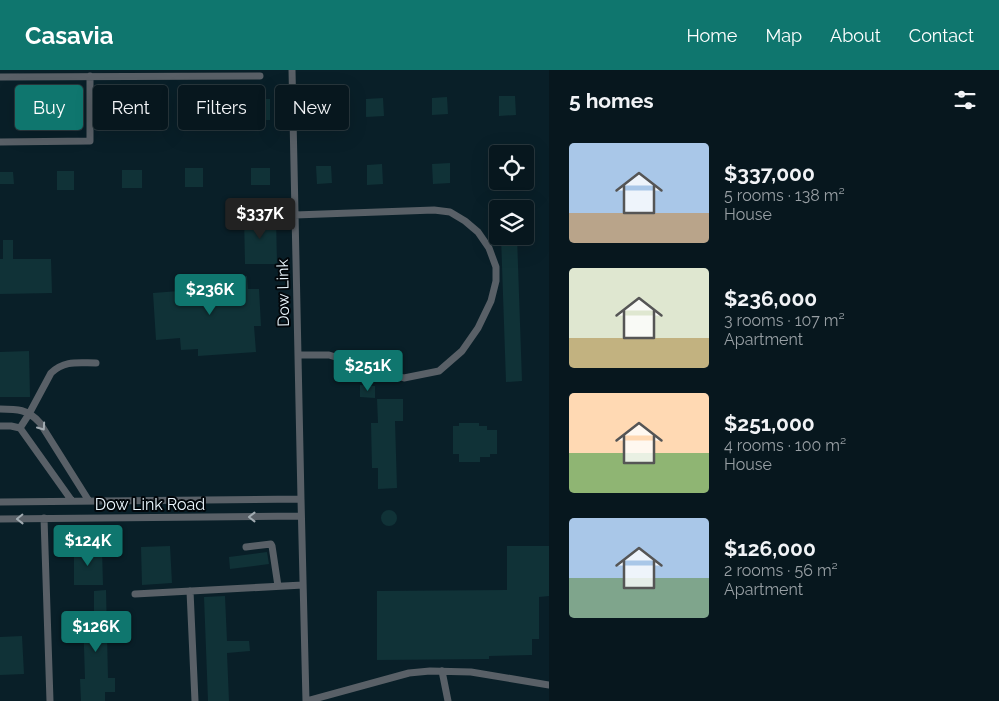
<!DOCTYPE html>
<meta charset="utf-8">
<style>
body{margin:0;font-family:Raleway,sans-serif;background:#15242b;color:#f1f3f6;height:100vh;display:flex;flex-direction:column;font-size:19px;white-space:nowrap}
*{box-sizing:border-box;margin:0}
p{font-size:16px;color:#989fa4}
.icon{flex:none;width:28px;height:28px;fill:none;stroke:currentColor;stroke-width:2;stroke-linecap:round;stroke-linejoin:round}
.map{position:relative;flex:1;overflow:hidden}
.side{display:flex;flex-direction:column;background:#07171e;width:450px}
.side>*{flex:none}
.banner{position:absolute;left:15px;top:15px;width:459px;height:45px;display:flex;gap:10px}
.controls{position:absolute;left:489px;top:75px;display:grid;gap:10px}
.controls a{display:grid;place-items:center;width:45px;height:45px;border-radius:5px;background:#07171e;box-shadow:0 5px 20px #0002,0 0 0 1px #28363c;font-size:25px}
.price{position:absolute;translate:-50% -42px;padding:0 11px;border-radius:5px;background:#0f766e;color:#fff;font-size:16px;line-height:32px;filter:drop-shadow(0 1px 2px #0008)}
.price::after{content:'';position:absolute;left:50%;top:30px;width:15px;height:11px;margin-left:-8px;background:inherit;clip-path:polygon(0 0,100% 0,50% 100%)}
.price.on{background:#222;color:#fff}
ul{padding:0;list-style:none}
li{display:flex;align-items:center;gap:15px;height:125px;padding:0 20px}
li span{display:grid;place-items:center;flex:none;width:140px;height:100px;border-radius:5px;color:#555}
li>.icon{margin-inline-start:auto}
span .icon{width:60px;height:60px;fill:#fffc;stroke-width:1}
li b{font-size:21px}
h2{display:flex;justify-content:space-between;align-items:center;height:60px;padding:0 20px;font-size:21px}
.chip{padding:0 18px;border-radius:5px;background:#07171e;box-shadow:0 5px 20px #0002,0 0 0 1px #28363c;font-size:18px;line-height:45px}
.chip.on{background:#0f766e;color:#fff}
header{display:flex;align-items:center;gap:30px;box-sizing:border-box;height:70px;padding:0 25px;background:#0f766e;color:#fff}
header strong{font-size:24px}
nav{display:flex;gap:28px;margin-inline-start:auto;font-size:18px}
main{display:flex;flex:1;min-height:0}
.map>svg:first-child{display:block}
.building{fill:#103237}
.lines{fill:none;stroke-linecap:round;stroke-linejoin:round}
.lane{stroke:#596067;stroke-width:7}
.oneway{stroke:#a2acb2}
.labels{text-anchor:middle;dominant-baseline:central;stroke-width:4;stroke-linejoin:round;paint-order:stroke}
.street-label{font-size:16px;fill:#ebf7fe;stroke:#02070b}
</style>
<header>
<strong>Casavia</strong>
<nav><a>Home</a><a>Map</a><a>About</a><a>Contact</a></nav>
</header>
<main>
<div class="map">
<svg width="549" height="631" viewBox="0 0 549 631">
<rect width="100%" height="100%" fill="#091f28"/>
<path class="building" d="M499 26H515L516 45 499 46Z
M447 27 448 44 432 45V28Z
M333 28 334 46H316V29Z
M383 28 384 46 366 47V29Z
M250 29H270V50H250Z
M185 32H202V51L186 52Z
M120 34H133V52L120 53Z
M57 39H71V54H57Z
M450 93V113L433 114 432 94Z
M382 94 383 114 367 115V95Z
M316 96H331L332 113 317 114Z
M185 98H203V117H185Z
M251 98H270V115H251Z
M122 100H142V118H122Z
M57 101H74V120H57Z
M0 102H13L14 114H0Z
M244 145H276L277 194H245Z
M501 166H517L522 311 506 312Z
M3 170H13V189H51L52 223 0 224V189H3Z
M247 206 248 219H259L261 256H254L256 282 198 286V279L181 280 180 268 156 270 153 223 179 221 178 210Z
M29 281 30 327H0V282Z
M360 315 375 316V328L360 327Z
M377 329H403V351H395L397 418 378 419V398H372L371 353H378Z
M459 353H479V356H487V360H497V384H490V387H480V392H459V384H453V356H459Z
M381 448a8 8 0 1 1 16 0a8 8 0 1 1-16 0Z
M170 476 172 513 142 515 141 477Z
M507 476H549V526L539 527V569H532V585L489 586V589L377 590V521L507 520Z
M74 479H102L103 515H74Z
M267 482 269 494 230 499 229 487Z
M106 520 108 608H115V622H105V631H81L80 609H85L83 546H94V521Z
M225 526 227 571H249L250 581 227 583 229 631H208L204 527Z
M22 566 24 604 0 605V567Z"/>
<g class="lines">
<path class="lane" d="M292 0 301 429 306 631
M0 7 260 6
M0 72 90 71V6
M295 145 434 140 450 142 465 151 478 162 489 178 496 197V211L491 231 478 258 462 281 439 301 404 308 329 285H298
M0 339C17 339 28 339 40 353L89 431
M0 356H11L20 358 72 431
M20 358 29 344 51 303C65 290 78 293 96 293
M0 432 301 429
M44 448 50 631
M0 449 301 446
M246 477 271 474 272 476 278 516
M190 521 195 631
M135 524 303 515
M442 601 448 631
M307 631 409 603 430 601 471 602 549 615"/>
</g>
<defs><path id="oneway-chevron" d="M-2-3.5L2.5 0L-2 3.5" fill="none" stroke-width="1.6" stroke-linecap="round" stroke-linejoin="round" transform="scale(1.25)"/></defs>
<g class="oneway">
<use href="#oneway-chevron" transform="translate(42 357) rotate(55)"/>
<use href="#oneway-chevron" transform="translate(252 447) rotate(180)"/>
<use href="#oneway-chevron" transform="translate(20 449) rotate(179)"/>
</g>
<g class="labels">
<g class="street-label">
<text transform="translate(283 223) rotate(-91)">Dow Link</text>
<text x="150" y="434">Dow Link Road</text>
</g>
</g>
</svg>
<div class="controls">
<a><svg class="icon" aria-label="locate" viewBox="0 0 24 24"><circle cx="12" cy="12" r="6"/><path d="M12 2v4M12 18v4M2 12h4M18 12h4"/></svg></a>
<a><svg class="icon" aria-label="layers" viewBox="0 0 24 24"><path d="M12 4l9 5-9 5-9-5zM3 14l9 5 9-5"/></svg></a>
</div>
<b class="price on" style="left:260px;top:170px">$337K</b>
<b class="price" style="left:210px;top:246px">$236K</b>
<b class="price" style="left:368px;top:322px">$251K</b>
<b class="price" style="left:88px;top:497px">$124K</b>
<b class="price" style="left:96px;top:583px">$126K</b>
<div class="banner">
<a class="chip on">Buy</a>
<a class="chip">Rent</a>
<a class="chip">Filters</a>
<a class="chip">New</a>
</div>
</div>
<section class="side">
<h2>5 homes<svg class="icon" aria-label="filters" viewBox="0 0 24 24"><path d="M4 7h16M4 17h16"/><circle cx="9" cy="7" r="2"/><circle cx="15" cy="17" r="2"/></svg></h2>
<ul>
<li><span style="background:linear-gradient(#a9c7e8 70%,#b9a48a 0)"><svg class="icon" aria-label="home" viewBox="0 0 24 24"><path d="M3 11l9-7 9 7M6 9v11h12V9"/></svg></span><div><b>$337,000</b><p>5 rooms · 138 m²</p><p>House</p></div></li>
<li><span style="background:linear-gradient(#dfe7d0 70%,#c2b280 0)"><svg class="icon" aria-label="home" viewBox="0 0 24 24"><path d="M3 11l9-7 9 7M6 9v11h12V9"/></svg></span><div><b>$236,000</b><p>3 rooms · 107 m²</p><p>Apartment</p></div></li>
<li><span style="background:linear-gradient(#ffd9b3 60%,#8fb573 0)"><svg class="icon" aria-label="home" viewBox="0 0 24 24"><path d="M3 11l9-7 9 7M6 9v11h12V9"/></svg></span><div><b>$251,000</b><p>4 rooms · 100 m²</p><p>House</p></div></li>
<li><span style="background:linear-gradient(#a9c7e8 60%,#7fa58c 0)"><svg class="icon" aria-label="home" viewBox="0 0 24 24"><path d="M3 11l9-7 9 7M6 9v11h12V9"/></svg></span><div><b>$126,000</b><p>2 rooms · 56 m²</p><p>Apartment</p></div></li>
</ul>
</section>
</main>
